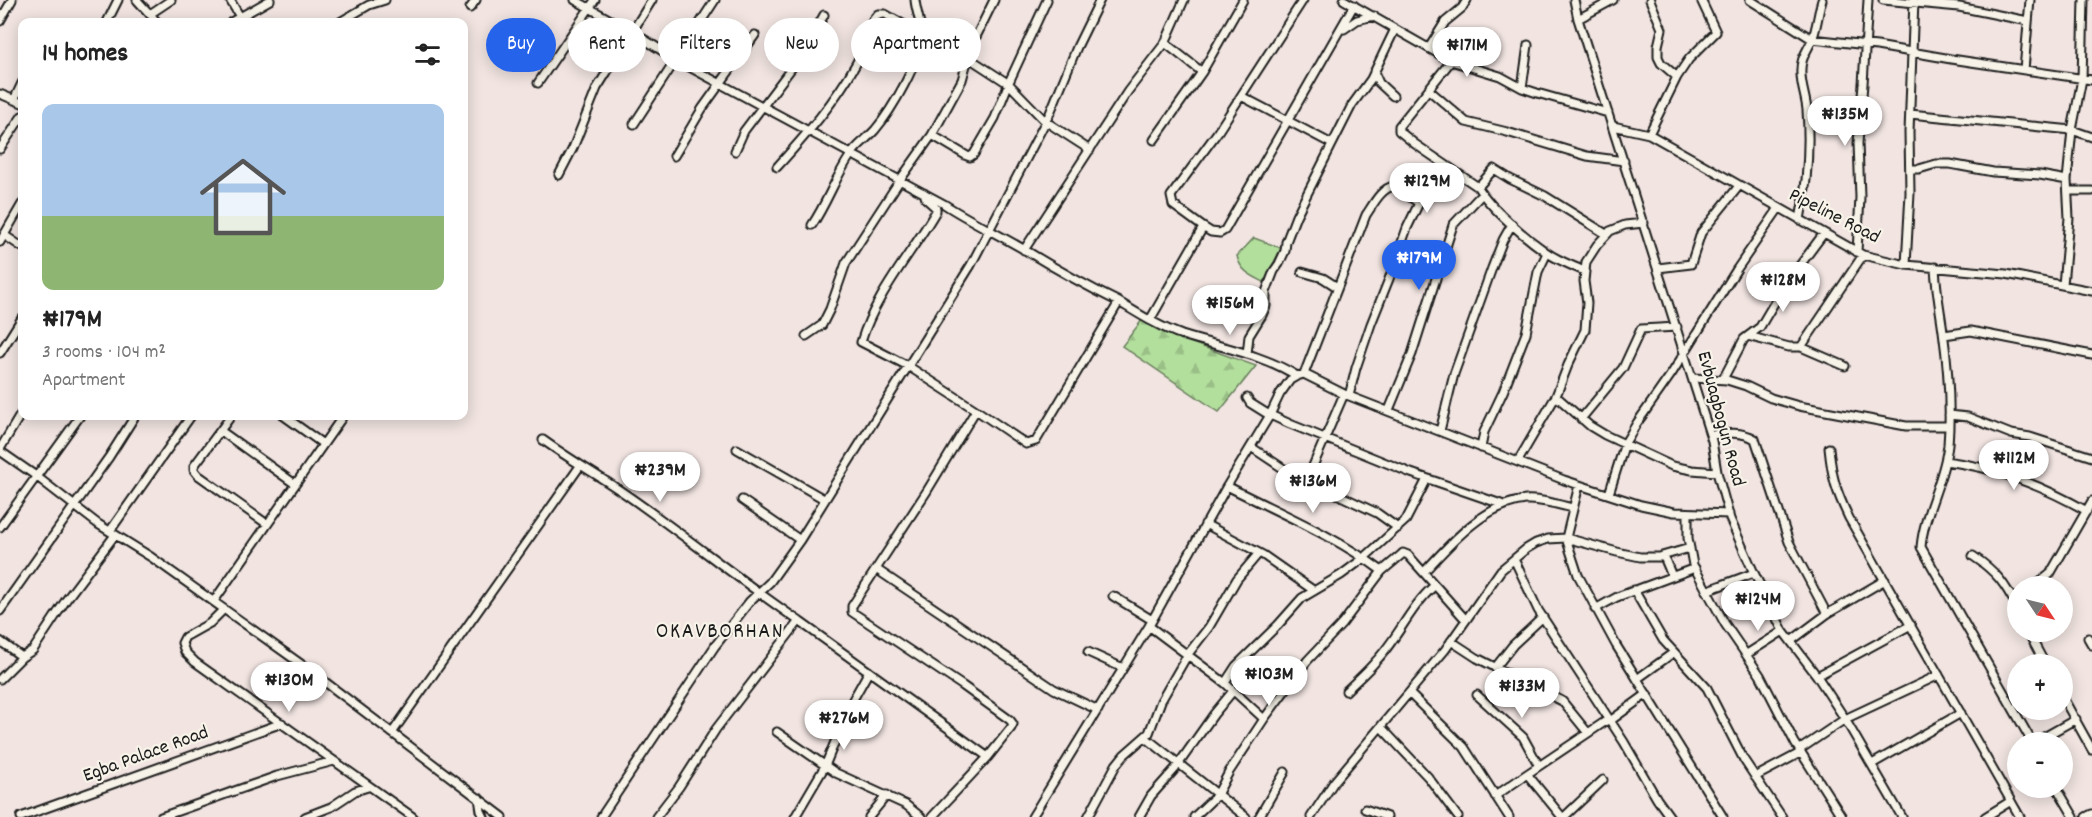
<!DOCTYPE html>
<meta charset="utf-8">
<style>
body{margin:0;font-family:Dekko,sans-serif;background:#f6f6f6;color:#222;height:100vh;display:flex;flex-direction:column;font-size:22px;white-space:nowrap}
*{box-sizing:border-box;margin:0}
p{font-size:20px;color:#767676}
.icon{flex:none;width:33px;height:33px;fill:none;stroke:currentColor;stroke-width:2;stroke-linecap:round;stroke-linejoin:round}
.map{position:relative;flex:1;overflow:hidden}
.side{position:absolute;left:18px;top:18px;width:450px;height:402px;display:flex;flex-direction:column;background:#fff;border-radius:12px;box-shadow:0 3px 15px #0003}
.side>*{flex:none}
.guide{position:absolute;left:486px;top:18px;width:570px;height:54px;display:flex;gap:12px}
.needle{width:39px;rotate:125deg}
.controls{position:absolute;left:2007px;top:576px;display:grid;gap:12px}
.controls a{display:grid;place-items:center;width:66px;height:66px;border-radius:50%;background:#fff;box-shadow:0 3px 15px #0003;font-size:30px}
.price{position:absolute;translate:-50% -51px;padding:0 14px;border-radius:21px;background:#fff;color:#222;font-size:20px;line-height:39px;filter:drop-shadow(0 2px 3px #0008)}
.price::after{content:'';position:absolute;left:50%;top:36px;width:18px;height:14px;margin-left:-9px;background:inherit;clip-path:polygon(0 0,100% 0,50% 100%)}
.price.current{background:#2563eb;color:#fff}
ul{padding:0;list-style:none}
li{display:grid;align-content:center;gap:12px;height:318px;padding:0 24px}
li span{display:grid;place-items:center;height:186px;border-radius:12px;color:#555}
li>.icon{margin-inline-start:auto}
span .icon{width:108px;height:108px;fill:#fffc;stroke-width:1}
li b{font-size:26px}
h2{display:flex;justify-content:space-between;align-items:center;height:72px;padding:0 24px;font-size:26px}
.pill{padding:0 21px;border-radius:27px;background:#fff;box-shadow:0 3px 15px #0003;font-size:21px;line-height:54px}
.pill.current{background:#2563eb;color:#fff}
.map>svg:first-child{display:block}
.grass{fill:#b3df9d;stroke:#687e5c;stroke-width:1.5}
.forest{fill:url(#forest-firs);stroke:#687e5c;stroke-width:1.5}
.lines{fill:none;stroke-linecap:round;stroke-linejoin:round}
.minor-casing{stroke:#1c1c1c;stroke-width:11}
.minor{stroke:#f7f3e8;stroke-width:7}
.labels{text-anchor:middle;dominant-baseline:central;stroke-width:4.5;stroke-linejoin:round;paint-order:stroke}
.street-label{font-size:20px;fill:#1c1c1c;stroke:#f7f3e8}
.quarter-label{font-size:22px;letter-spacing:1.5px;fill:#1c1c1c;stroke:#f7f3e8}
</style>
<div class="map">
<svg width="2092" height="817" viewBox="0 0 2092 817">
<defs>
<pattern id="forest-firs" width="22" height="20" patternUnits="userSpaceOnUse" patternTransform="scale(1.5)"><rect width="22" height="20" fill="#b3df9d"/><path d="M5 1l3.5 6h-7zM16 11l3.5 6h-7z" fill="#99bf87"/></pattern>
</defs>
<rect width="100%" height="100%" fill="#f1e4e1"/>
<filter id="ink" filterUnits="userSpaceOnUse"><feTurbulence type="fractalNoise" baseFrequency=".0167" numOctaves="2"/><feDisplacementMap in="SourceGraphic" scale="12" xChannelSelector="R" yChannelSelector="G"/><feConvolveMatrix kernelMatrix="1 2 1 2 8 2 1 2 1" color-interpolation-filters="sRGB"/></filter>
<g filter="url(#ink)">
<path class="grass" d="M1254 238 1281 248 1264 282C1252 276 1240 271 1237 256Z"/>
<path class="forest" d="M1143 319 1181 339 1256 366 1219 412 1122 346Z"/>
<g class="lines">
<defs>
<path id="minor" d="M137 0 157 22
M230 0 243 22
M575 0 634 33 680 62 944 204C970 221 998 234 1025 250 1056 269 1086 286 1119 302
M1344 0 1451 61 1500 76 1522 88 1537 93 1608 113
M1574 0 1578 19 1712 441 1717 472 1730 519 1754 573 1783 631 1817 676 1845 719 1902 817
M1750 0 1812 39 1877 46 1951 59 2092 80
M1883 0 1959 7 2028 21
M470 8 476 0
M150 14 171 0
M1578 19 1613 0
M0 21 12 0
M107 22 118 0
M231 22 270 0
M340 22 369 5 385 0
M1344 29 1357 20 1374 16
M1165 43 1202 72
M1429 48 1445 22 1462 8 1467 0
M969 58 1009 84 1045 121 1090 150
M1451 61 1399 126V131L1415 144 1478 187C1490 208 1526 238 1546 252 1557 260 1571 265 1584 271
M2024 70 2030 0
M1374 72 1379 83 1393 96
M1677 77 1689 59 1716 32 1701 0
M538 83 595 0
M1522 88 1528 45
M1429 90 1466 122 1507 132 1587 156 1624 161
M0 94 22 103
M1241 96 1332 144
M14 100 22 83
M1910 114 2072 130 2092 137
M634 124 715 0
M1613 126 1649 134 1863 255 1906 265 2006 274 2092 291
M1649 134 1677 77 1661 63 1658 57V46L1662 29 1650 0
M932 135 962 80 971 47 994 0
M1154 140 1202 72 1243 0
M0 149 22 116
M735 151 744 131 803 53 824 15
M674 156 702 109 755 35
M777 167C806 135 835 102 856 64 865 48 864 28 878 14H885L910 28 920 24
M1910 169H1919L1936 164H1950L1993 172 2040 175 2067 180
M559 175 573 148 597 88 652 0
M1478 187 1494 169 1510 179 1545 196 1606 234
M2068 191H2092
M924 193 926 199 936 208V211C912 253 875 295 861 342L908 366 976 410
M1800 220C1807 184 1810 148 1807 110 1806 98 1801 86 1801 74 1800 59 1806 53 1812 40 1817 28 1818 13 1822 0
M812 225C827 203 835 178 850 156 856 146 867 139 875 130 892 110 920 62 921 36 922 24 916 12 915 0
M1203 227 1173 205 1171 196 1217 133 1303 0
M4 235 22 247
M0 242 22 204
M1024 250 1128 91 1165 43 1184 0
M1857 252 1860 197 1858 143 1863 84 1868 0
M1906 265 1910 193 1909 132 1914 0
M1935 267C1936 289 1940 309 1943 331 1948 367 1951 408 1948 445 1944 481 1924 512 1921 547L2032 742
M1658 268 1691 264 1701 233 1739 186
M1302 272 1323 278 1337 287
M2063 285 2069 218 2067 180 2072 130 2082 79 2084 0
M1150 320 1201 231 1203 227 1211 232 1220 233 1225 230 1354 5
M1944 335 1971 331 2092 355
M806 336 822 325 830 309 846 263 900 180 932 135 967 156 970 157 974 154 995 118 1010 80 1047 0
M1748 336 1789 347H1801L1845 366
M1801 347 1863 255
M0 353 22 318
M1247 354 1249 336 1262 315 1266 306V292L1274 271 1279 264 1285 251 1286 242 1296 216 1352 105 1371 79 1395 29
M1304 374 1366 215C1373 205 1381 188 1394 186L1419 203 1407 228 1389 279 1371 324 1356 368 1349 396
M1693 378 1727 380 1746 386 1771 398 1799 406 1906 426H1948
M1723 379 1744 339 1760 327 1783 288 1824 233
M1556 396 1590 426 1605 435 1672 466 1692 470 1717 472
M1247 398 1250 403 1266 413 1290 424 1411 473 1504 505
M1389 410 1412 354 1453 225 1482 194
M1949 415 1968 417 2011 434 2030 437 2092 457
M231 416 194 466V470L198 475 267 524
M284 416 323 444
M1581 419 1623 368 1641 329 1677 327
M221 431 295 484
M1440 431 1454 374 1492 268 1503 240 1512 224
M1711 435C1726 433 1742 431 1755 439L1789 542 1827 614
M543 440C572 461 603 478 631 498 688 538 742 582 799 621L716 729 679 787 656 817
M1251 447 1284 469 1377 513 1398 528
M1481 448 1484 432 1503 392 1526 333 1538 272 1547 253
M1829 448C1832 478 1836 491 1849 518L2020 817
M0 449 22 412
M737 449 824 499
M0 451 36 476 98 524 151 557 308 669 503 817
M1518 461 1556 396 1568 365 1585 330 1587 303 1584 281 1586 262 1597 245 1610 231 1625 225 1644 223
M1945 461C1995 467 2043 486 2087 511
M1308 481 1313 466 1344 394
M1579 485 1566 538 1578 575 1616 645 1723 817
M1227 486C1279 513 1334 535 1382 571
M1609 494 1625 443 1637 423 1672 373 1737 269 1779 208
M742 500 800 540
M1688 513V538L1693 565 1725 624 1760 675 1795 743 1842 817
M1205 524 1263 555 1313 590
M0 527 80 416
M110 531 191 416
M1662 556 1690 548
M1973 556C1997 572 2005 584 2018 609
M1514 559 1538 610 1624 742 1657 799 1670 817
M876 569 852 606V612L963 686 1010 720 1013 724 1011 728 988 757
M1424 572C1450 544 1484 504 1526 500 1541 499 1557 504 1572 508
M2035 586 2050 574 2092 501
M1634 590 1663 640 1707 688 1744 760 1782 817
M1706 591 1754 573
M1113 596 1152 620
M214 601 343 416
M224 609 210 623 185 637 182 643 185 652 195 662 413 817
M1595 609 1617 597 1695 568
M0 611 109 457 135 416
M799 621 988 757 932 817
M1149 626 1225 683 1264 719 1229 772 1217 795 1194 817
M2028 632 2045 664
M2088 638 2092 645
M0 641 22 657
M1451 641 1477 658 1562 701 1588 733
M1791 641 1827 614 1885 580
M1088 652 1123 668
M1747 654 1783 631
M1495 668 1513 645 1543 617
M1817 676 1911 625
M0 679 22 657 33 650 66 600 115 535
M1637 679 1673 653
M1225 683 1236 666 1278 625 1302 598 1341 575 1364 558 1406 520 1427 479
M1346 691C1356 681 1367 672 1376 661 1398 638 1410 607 1434 586
M1410 694 1464 747 1509 817
M1477 695 1523 737 1539 766
M2062 696 2092 750
M1098 710 1054 689 876 569 927 491 976 410 1026 444 1036 441 1119 302C1139 314 1159 327 1182 335 1220 347 1262 354 1297 376
M1264 719 1307 661 1342 624 1382 571 1401 555 1403 553 1408 555 1466 620
M1610 721 1647 694
M1381 727 1428 777 1458 817
M777 732 836 773 906 805 921 817
M392 733 580 466
M1145 737 1246 817
M2035 742 2076 719
M1799 750 1845 719 1939 675
M1872 764 1961 713
M1755 777 1800 753
M2057 788 2074 817
M1495 796 1527 774
M479 798 481 811 484 817
M1365 809 1387 817
M21 817 282 723
M161 817 277 776 334 761
M305 817 331 807 355 791 368 787
M601 817 715 646 750 601 770 582 800 540 971 265 1050 113 1077 47 1100 0
M795 817 825 766 850 705 869 671
M869 817 887 795
M1032 817 1149 626 1227 486 1270 415 1280 394 1290 380 1297 376 1304 374 1344 394 1564 480 1641 505 1674 512 1729 514
M1088 817 1116 765 1124 755 1149 733 1161 701 1188 654 1209 627 1237 579 1259 553
M1139 817 1151 796 1175 769 1214 714 1233 691
M1259 817 1285 772
M1311 817 1334 782 1445 650 1501 570 1526 549 1536 543 1548 539 1566 538 1617 552 1640 557H1664L1672 576
M1562 817 1527 774 1609 719
M1564 817 1603 780
M1985 817 2011 801
M2086 817 2092 814"/>
</defs>
<use href="#minor" class="minor-casing"/>
<use href="#minor" class="minor"/>
</g>
</g>
<g class="labels">
<g class="street-label">
<text transform="translate(1834 217) rotate(27)">Pipeline Road</text>
<text transform="translate(1720 419) rotate(75)">Evbuagbogun Road</text>
<text transform="translate(146 755) rotate(-20)">Egba Palace Road</text>
</g>
<g class="quarter-label">
<text x="720" y="632">OKAVBORHAN</text>
</g>
</g>
</svg>
<div class="controls">
<a><svg class="needle" viewBox="-14 -14 28 28"><path d="M0-13l5 13h-10z" fill="#e53935"/><path d="M0 13l5-13h-10z" fill="#767676"/></svg></a>
<a>+</a>
<a>−</a>
</div>
<b class="price" style="left:1467px;top:78px">₦171M</b>
<b class="price" style="left:1845px;top:147px">₦135M</b>
<b class="price" style="left:1427px;top:214px">₦129M</b>
<b class="price current" style="left:1419px;top:291px">₦179M</b>
<b class="price" style="left:1783px;top:313px">₦128M</b>
<b class="price" style="left:1230px;top:336px">₦156M</b>
<b class="price" style="left:2014px;top:491px">₦112M</b>
<b class="price" style="left:660px;top:503px">₦239M</b>
<b class="price" style="left:1313px;top:514px">₦136M</b>
<b class="price" style="left:1758px;top:632px">₦124M</b>
<b class="price" style="left:1269px;top:707px">₦103M</b>
<b class="price" style="left:289px;top:713px">₦130M</b>
<b class="price" style="left:1522px;top:719px">₦133M</b>
<b class="price" style="left:844px;top:751px">₦276M</b>
<div class="guide">
<a class="pill current">Buy</a>
<a class="pill">Rent</a>
<a class="pill">Filters</a>
<a class="pill">New</a>
<a class="pill">Apartment</a>
</div>
<section class="side">
<h2>14 homes<svg class="icon" aria-label="filters" viewBox="0 0 24 24"><path d="M4 7h16M4 17h16"/><circle cx="9" cy="7" r="2"/><circle cx="15" cy="17" r="2"/></svg></h2>
<ul>
<li><span style="background:linear-gradient(#a9c7e8 60%,#8fb573 0)"><svg class="icon" aria-label="home" viewBox="0 0 24 24"><path d="M3 11l9-7 9 7M6 9v11h12V9"/></svg></span><div><b>₦179M</b><p>3 rooms · 104 m²</p><p>Apartment</p></div></li>
</ul>
</section>
</div>
